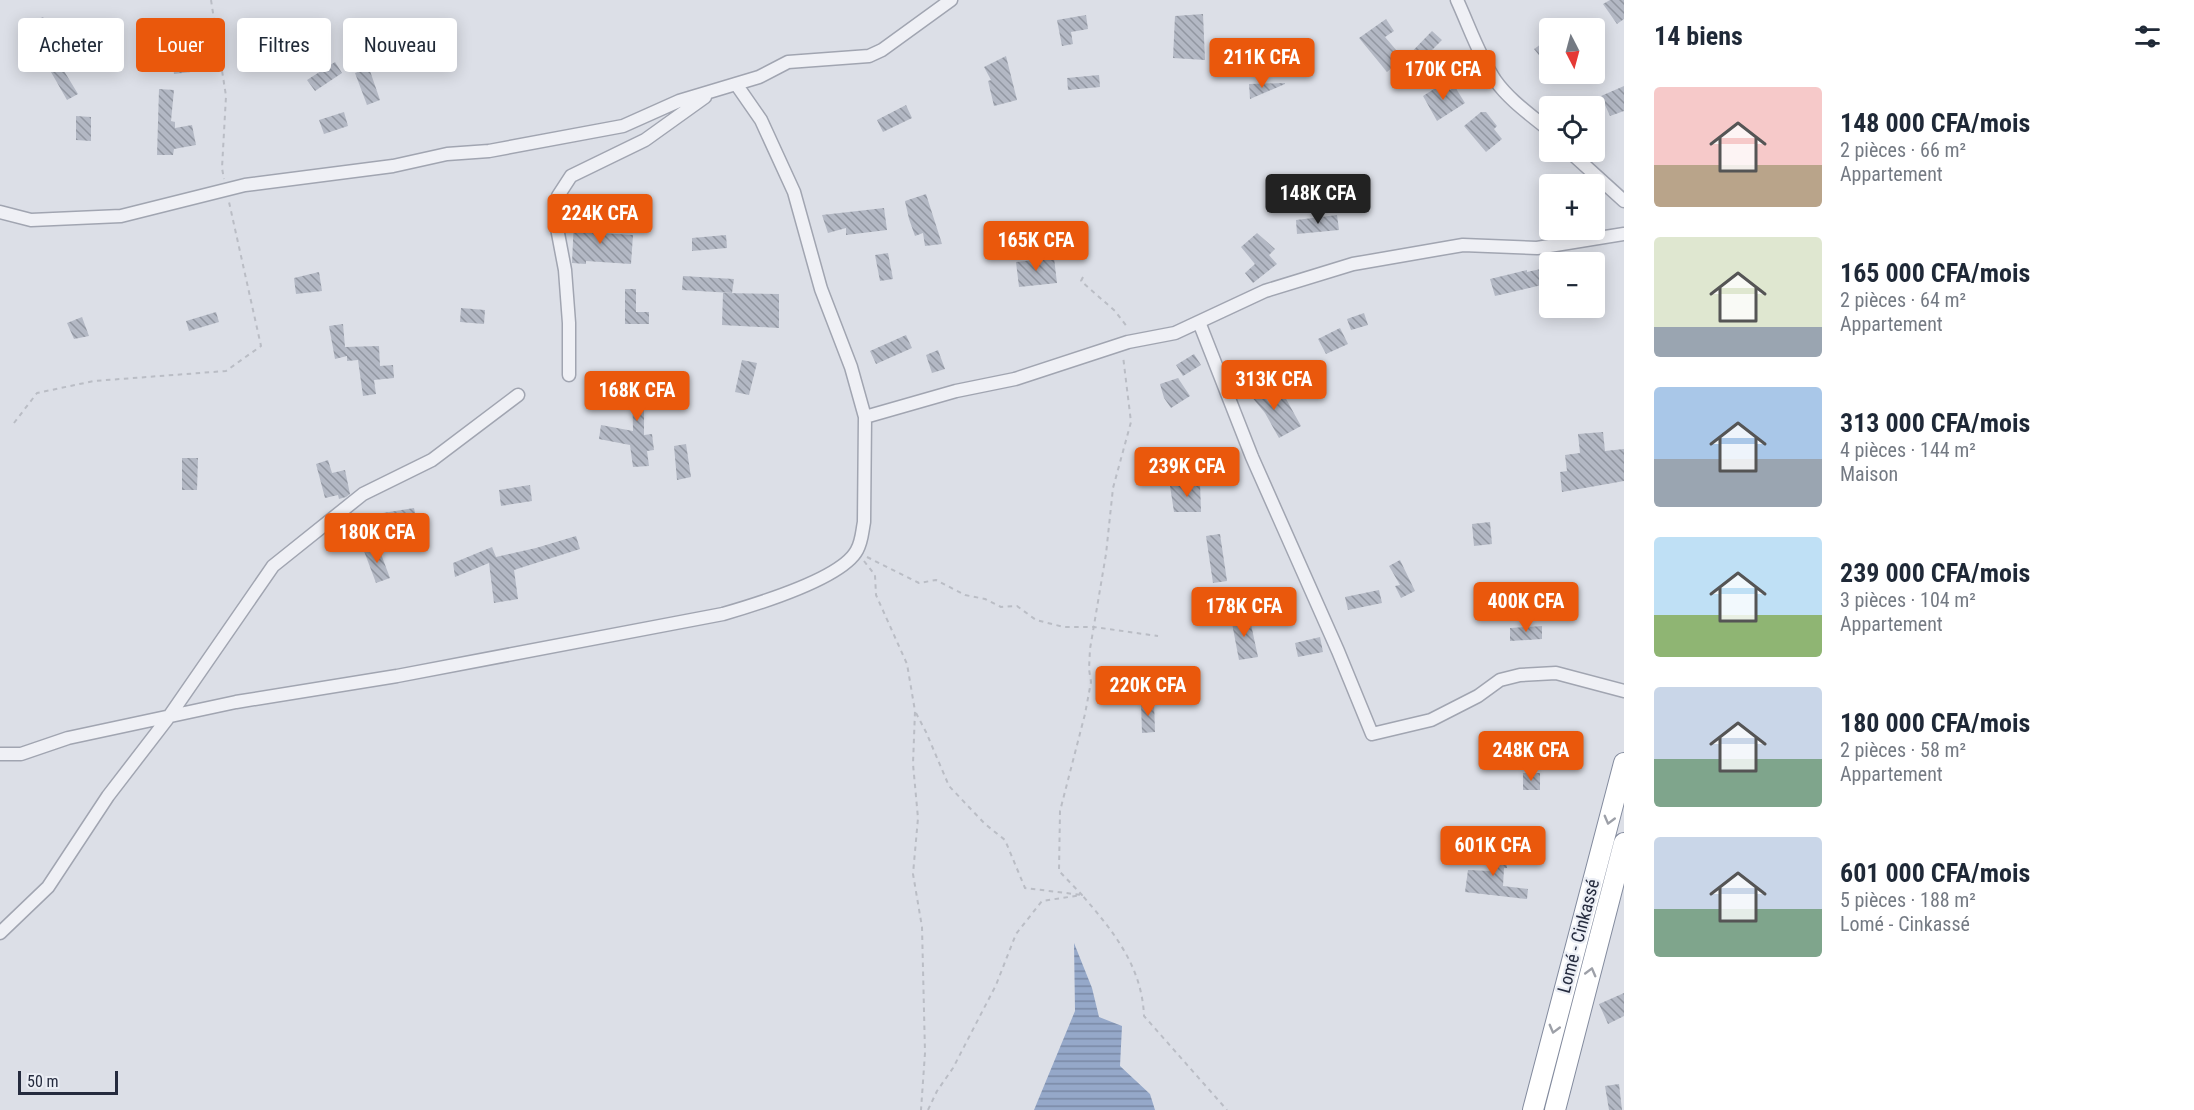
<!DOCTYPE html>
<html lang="fr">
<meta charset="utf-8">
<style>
body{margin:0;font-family:"Roboto Condensed",sans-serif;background:#f6f6f7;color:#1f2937;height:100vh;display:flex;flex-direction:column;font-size:22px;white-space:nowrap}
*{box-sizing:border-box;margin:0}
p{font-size:20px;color:#747a83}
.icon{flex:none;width:33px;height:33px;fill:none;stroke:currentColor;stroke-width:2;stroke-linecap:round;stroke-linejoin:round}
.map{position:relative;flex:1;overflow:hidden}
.drawer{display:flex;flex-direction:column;background:#fff;width:570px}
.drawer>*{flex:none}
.banner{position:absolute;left:18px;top:18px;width:570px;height:54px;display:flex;gap:12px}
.needle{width:39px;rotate:174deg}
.buttons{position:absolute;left:1539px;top:18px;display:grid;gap:12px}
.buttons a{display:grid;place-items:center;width:66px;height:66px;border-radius:6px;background:#fff;box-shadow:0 3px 15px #0003;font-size:30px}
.scale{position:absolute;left:18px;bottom:15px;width:100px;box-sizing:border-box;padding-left:6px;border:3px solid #252b3e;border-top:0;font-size:16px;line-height:21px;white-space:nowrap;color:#252b3e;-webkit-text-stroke:4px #ebeef5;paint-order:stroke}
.price{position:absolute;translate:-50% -51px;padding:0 14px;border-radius:6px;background:#ea580c;color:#fff;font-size:20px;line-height:39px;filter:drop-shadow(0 2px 3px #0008)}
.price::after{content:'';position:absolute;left:50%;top:36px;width:18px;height:14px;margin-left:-9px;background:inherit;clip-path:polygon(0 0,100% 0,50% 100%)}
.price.selected{background:#222;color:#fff}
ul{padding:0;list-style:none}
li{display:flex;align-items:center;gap:18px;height:150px;padding:0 30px}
li span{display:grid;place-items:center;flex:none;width:168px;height:120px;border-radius:6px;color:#555}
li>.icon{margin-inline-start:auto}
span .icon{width:72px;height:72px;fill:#fffc;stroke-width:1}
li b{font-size:26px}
h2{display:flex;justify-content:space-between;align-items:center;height:72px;padding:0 30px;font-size:26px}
.tag{padding:0 21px;border-radius:6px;background:#fff;box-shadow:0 3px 15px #0003;font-size:21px;line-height:54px}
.tag.selected{background:#ea580c;color:#fff}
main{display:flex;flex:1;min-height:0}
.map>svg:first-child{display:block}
.water{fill:url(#water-rules)}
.building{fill:url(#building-back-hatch)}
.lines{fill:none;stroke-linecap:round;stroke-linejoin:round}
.minor-casing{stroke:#a1a5b1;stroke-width:15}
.trunk-casing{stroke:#838b9e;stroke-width:22}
.path{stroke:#babdc5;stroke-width:2;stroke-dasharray:4.5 4.5;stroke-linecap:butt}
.minor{stroke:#eff0f5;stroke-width:12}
.trunk{stroke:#fff;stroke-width:20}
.oneway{stroke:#9da0a8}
.labels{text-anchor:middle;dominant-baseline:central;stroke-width:4.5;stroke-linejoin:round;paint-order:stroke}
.street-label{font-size:18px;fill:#252b3e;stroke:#ebeef5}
</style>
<main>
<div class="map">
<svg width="1624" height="1110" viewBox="0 0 1624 1110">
<defs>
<pattern id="water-rules" width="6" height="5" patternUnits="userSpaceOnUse" patternTransform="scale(1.5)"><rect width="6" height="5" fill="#95a8c9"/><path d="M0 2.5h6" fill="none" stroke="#7989a5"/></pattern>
<pattern id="building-back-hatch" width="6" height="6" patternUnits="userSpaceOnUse" patternTransform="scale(1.5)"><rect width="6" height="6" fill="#b3b8c4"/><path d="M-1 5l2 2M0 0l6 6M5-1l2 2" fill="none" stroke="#9196a1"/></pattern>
</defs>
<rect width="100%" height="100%" fill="#dcdfe7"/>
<path class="water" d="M1074 943 1092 988 1099 1017 1122 1026 1120 1066 1150 1094 1155 1110H1034L1075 1011Z"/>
<path class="building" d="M1610 0H1624V19L1617 24 1603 4Z
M1203 14 1205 60 1173 58 1175 16Z
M1086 15 1088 29 1071 32 1073 44 1062 46 1057 20Z
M43 17 52 37 34 45 25 25Z
M1386 19 1394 31 1385 37 1403 58 1387 72 1359 38Z
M177 24 188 59 197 58 199 71 174 74 172 55 164 57 156 30Z
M405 27 415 64 404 67 394 30Z
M1432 31 1442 40 1408 74 1400 64Z
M1550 38V69L1534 49Z
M115 41 120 51 91 63 87 53Z
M1006 56 1017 100 994 106 988 81 991 80 984 67Z
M335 62 342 73 315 91 307 80Z
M61 66 78 94 67 100 51 72Z
M369 68 380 100 367 105 355 73Z
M1099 75 1100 87 1068 90 1067 78Z
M1445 82 1450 90 1455 87 1465 103 1437 121 1423 96Z
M1285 83V84L1250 99 1249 84Z
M1624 86V111L1610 116 1601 96Z
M159 89 174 90 171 121 175 122V128L192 125 196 145 174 149 173 155H157Z
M906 105 912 118 883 132 877 120Z
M344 112 348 126 324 134 319 120Z
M1481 112H1486L1497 126 1494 129 1502 139 1486 152 1464 126Z
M76 116 91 117V141L76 140Z
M926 194 942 244 925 246 923 233 915 236 909 219 905 201Z
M884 208 887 230 846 235V228L828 233 822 215Z
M1337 215 1339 230 1297 234 1296 220Z
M574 220 602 221 601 233 633 235 631 264 586 261V264L572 263Z
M1257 233 1275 249 1269 255 1277 264 1253 283 1245 273 1255 264 1241 247Z
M726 235 727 248 692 251V238Z
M888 253 893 279 880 281 875 255Z
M1054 258 1057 283 1019 287 1016 262Z
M1550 267V283L1495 296 1490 279 1527 270V272Z
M319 272 322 291 296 294 294 278Z
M683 276 734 279 732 293 682 290Z
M625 289H636V312H649V324H625Z
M723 293 779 294V328L722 325Z
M461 308 485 310 484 324 460 322Z
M216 312 219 322 189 331 186 321Z
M1364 313 1368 325 1351 330 1347 319Z
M82 317 89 336 74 339 67 323Z
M343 324 345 347 379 346 380 366 393 365 394 378 374 380 376 394 363 396 358 360 347 361V356L335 359 329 326Z
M1340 328 1348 344 1326 354 1318 339Z
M906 335 912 348 876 364 870 351Z
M938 350 945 369 932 373 926 355Z
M1194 354 1201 365 1183 376 1176 365Z
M742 360 757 363 749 395 735 392Z
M632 378H668V391H644V435L652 434 654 450 647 451 649 466 633 467 630 445 599 439 601 425 633 431Z
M1178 378 1190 396 1171 408 1164 398 1160 384Z
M1249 378 1271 405 1285 397 1301 426 1279 438 1265 413 1241 384Z
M1603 432 1605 451 1624 449V481L1562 492 1560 472 1567 471 1565 455 1580 453 1578 434Z
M686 444 691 477 677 480 674 446Z
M182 458H198L197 490H182Z
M328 460 332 473 345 470 350 494 346 497 339 499 338 495 325 498 316 464Z
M1200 482 1201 512H1174L1170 486Z
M530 485 532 501 501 506 499 490Z
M414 508 417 522 361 532 358 517Z
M1490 522 1492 544 1474 546 1472 524Z
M1220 534 1227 581 1213 583 1206 536Z
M576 536 580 549 514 570 518 599 494 603 489 563 455 577 453 563 492 547 496 557 536 548Z
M378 546 390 578 376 583 364 551Z
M1400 560 1415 591 1401 598 1395 586 1400 585 1389 566Z
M1379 590 1382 603 1348 610 1345 597Z
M1249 615 1258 657 1239 660 1231 618Z
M1542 626V639L1510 641V628Z
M1320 637 1323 652 1298 657 1295 643Z
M1171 668V682L1146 683 1145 669Z
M1141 702H1154L1155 732 1142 733Z
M1523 773H1540V790H1523Z
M1504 843 1507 868H1504L1503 886 1528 889 1527 899 1465 892 1468 870 1490 871 1486 845Z
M1624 993V1016L1608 1024 1599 1004Z
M1619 1084 1622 1110H1609L1605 1086Z"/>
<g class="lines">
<defs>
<path id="minor" d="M1457 0C1469 26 1479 56 1495 80 1510 101 1531 115 1550 131
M1570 152 1624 201
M0 212 31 220 121 216 245 185 393 166 447 154 489 151 623 126 679 101 759 77 788 62 869 56 882 50 951 0
M1199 322 1252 457 1338 651 1372 734 1431 720 1478 696 1500 680 1520 675 1556 673 1624 691
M569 375V323L565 270 557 228 558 196 571 176 645 140 705 97
M865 417 956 391 1015 379 1128 342 1175 333 1265 291 1353 264 1463 245 1537 248 1624 234
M0 754H21L68 738 236 702 397 676 723 614C754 605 842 579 857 550 862 541 862 532 864 522L865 417 851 367 821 289 794 192 761 120 736 84
M0 933 48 887 108 796 168 718 273 566 363 494 432 460 518 395"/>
<path id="trunk" d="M1533 1110 1624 763
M1555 1110 1624 843"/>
</defs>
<use href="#minor" class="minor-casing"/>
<use href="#trunk" class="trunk-casing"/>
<path class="path" d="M211 0 226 96 222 168 224 179
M1083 277 1081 281 1115 311 1128 328
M14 423 37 393 94 381 226 371 261 346 229 202
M867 557 919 583 936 580 965 595 985 599 1001 607 1017 606 1036 620 1064 627H1094L1158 636
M864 561 875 575 876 595 907 664 915 711 913 764 918 818 913 874 922 927 925 1053 921 1110
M916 713 926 732 949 786 985 824 1005 840 1025 888 1082 895C1113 931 1142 966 1144 1016L1227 1110
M928 1110 937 1091 953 1068 996 985 1016 934 1042 901 1082 895 1059 871 1060 811 1085 714 1091 682 1089 669 1090 649 1106 554 1113 488 1131 422 1123 356"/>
<use href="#minor" class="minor"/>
<use href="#trunk" class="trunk"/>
</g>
<defs><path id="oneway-chevron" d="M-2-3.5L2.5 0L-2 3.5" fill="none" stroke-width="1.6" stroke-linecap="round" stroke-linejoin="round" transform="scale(1.5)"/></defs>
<g class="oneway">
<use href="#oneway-chevron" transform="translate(1609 820) rotate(105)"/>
<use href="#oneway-chevron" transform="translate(1591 972) rotate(-75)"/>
<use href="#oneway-chevron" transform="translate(1554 1029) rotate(105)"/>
</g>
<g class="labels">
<g class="street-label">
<text transform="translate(1578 936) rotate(-75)">Lomé - Cinkassé</text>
</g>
</g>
</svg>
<div class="buttons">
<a><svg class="needle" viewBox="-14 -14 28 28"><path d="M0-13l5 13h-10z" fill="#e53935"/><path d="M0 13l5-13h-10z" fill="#747a83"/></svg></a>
<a><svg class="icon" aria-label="locate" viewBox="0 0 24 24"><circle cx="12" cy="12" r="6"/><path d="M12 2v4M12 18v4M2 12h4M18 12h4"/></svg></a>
<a>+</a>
<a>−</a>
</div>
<div class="scale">50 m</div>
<b class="price" style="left:1262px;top:89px">211K CFA</b>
<b class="price" style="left:1443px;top:101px">170K CFA</b>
<b class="price selected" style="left:1318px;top:225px">148K CFA</b>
<b class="price" style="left:600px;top:245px">224K CFA</b>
<b class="price" style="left:1036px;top:272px">165K CFA</b>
<b class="price" style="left:1274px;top:411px">313K CFA</b>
<b class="price" style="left:637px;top:422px">168K CFA</b>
<b class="price" style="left:1187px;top:498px">239K CFA</b>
<b class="price" style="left:377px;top:564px">180K CFA</b>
<b class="price" style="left:1526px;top:633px">400K CFA</b>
<b class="price" style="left:1244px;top:638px">178K CFA</b>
<b class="price" style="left:1148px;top:717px">220K CFA</b>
<b class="price" style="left:1531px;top:782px">248K CFA</b>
<b class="price" style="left:1493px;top:877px">601K CFA</b>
<div class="banner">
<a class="tag">Acheter</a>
<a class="tag selected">Louer</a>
<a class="tag">Filtres</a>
<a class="tag">Nouveau</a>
</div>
</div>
<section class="drawer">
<h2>14 biens<svg class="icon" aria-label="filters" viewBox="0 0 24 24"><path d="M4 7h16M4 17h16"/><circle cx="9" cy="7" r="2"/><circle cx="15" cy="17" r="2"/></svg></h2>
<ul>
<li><span style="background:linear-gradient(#f6c9c9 65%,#b9a48a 0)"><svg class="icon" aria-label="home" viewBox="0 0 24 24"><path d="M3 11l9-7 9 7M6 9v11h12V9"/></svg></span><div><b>148 000 CFA/mois</b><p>2 pièces · 66 m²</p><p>Appartement</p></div></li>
<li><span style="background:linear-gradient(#dfe7d0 75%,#9aa5b1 0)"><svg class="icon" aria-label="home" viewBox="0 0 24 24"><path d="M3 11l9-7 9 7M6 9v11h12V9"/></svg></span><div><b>165 000 CFA/mois</b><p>2 pièces · 64 m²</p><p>Appartement</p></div></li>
<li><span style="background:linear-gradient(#a9c7e8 60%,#9aa5b1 0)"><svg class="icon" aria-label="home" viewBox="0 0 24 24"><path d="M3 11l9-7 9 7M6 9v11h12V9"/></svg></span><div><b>313 000 CFA/mois</b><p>4 pièces · 144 m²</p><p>Maison</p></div></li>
<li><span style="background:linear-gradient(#bfe0f5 65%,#8fb573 0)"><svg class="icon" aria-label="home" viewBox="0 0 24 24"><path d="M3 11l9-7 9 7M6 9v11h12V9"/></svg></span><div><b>239 000 CFA/mois</b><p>3 pièces · 104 m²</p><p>Appartement</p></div></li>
<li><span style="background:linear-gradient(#c9d6e8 60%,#7fa58c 0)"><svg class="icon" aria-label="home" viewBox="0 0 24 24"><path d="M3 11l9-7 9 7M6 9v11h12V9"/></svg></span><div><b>180 000 CFA/mois</b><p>2 pièces · 58 m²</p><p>Appartement</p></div></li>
<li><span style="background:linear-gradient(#c9d6e8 60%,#7fa58c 0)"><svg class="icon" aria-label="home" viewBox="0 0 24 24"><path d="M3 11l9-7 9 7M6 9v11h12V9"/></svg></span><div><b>601 000 CFA/mois</b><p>5 pièces · 188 m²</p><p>Lomé - Cinkassé</p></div></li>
</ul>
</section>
</main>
